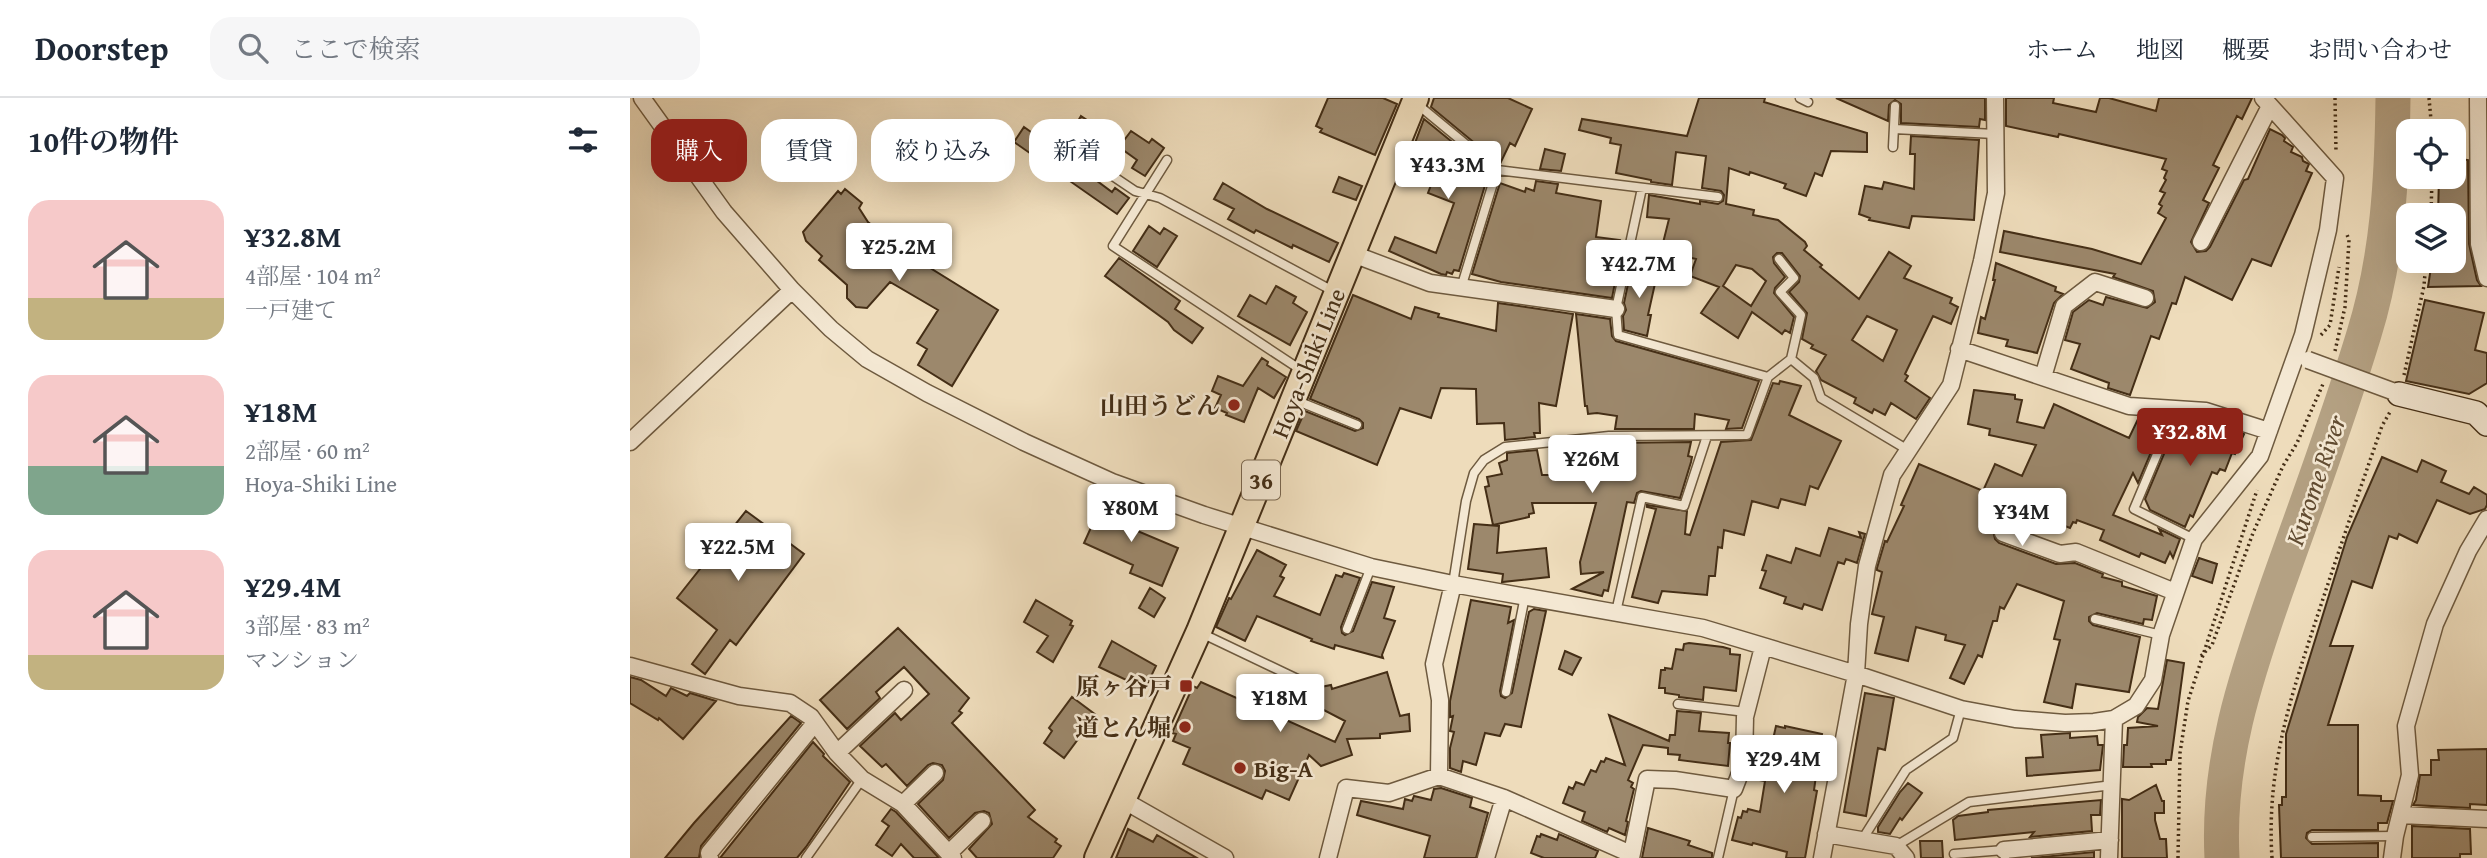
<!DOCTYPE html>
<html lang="ja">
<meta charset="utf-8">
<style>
body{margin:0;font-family:"Gentium Book Plus","Noto Serif JP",serif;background:#f6f6f7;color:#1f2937;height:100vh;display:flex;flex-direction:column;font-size:26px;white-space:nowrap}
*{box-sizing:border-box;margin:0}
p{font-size:23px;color:#747a83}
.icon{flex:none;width:38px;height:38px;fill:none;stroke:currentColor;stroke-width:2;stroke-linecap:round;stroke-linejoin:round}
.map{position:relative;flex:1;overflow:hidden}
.sheet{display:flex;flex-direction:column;background:#fff;width:630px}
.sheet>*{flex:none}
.guide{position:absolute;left:21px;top:21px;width:665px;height:63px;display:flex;gap:14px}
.controls{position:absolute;left:1766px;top:21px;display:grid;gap:14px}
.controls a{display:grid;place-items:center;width:70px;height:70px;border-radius:14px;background:#fff;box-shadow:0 7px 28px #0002;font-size:35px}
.price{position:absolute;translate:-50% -60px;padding:0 16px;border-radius:7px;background:#fff;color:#222;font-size:23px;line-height:46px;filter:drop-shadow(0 2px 4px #0008)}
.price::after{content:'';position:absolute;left:50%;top:42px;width:21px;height:16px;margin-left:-10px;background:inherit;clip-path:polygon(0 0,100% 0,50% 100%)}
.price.on{background:#8f2418;color:#fff}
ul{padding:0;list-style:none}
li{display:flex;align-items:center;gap:21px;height:175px;padding:0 28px}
li span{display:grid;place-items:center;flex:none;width:196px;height:140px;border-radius:21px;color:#555}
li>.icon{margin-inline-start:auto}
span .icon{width:84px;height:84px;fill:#fffc;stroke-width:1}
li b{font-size:30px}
h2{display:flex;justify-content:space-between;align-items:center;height:84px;padding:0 28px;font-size:30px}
.tag{padding:0 24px;border-radius:21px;background:#fff;box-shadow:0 7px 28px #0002;font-size:24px;line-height:63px}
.tag.on{background:#8f2418;color:#fff}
header{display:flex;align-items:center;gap:42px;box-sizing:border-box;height:98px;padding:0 35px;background:#fff;border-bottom:2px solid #e0e1e3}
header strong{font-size:33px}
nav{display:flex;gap:38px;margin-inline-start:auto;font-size:24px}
.search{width:490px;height:63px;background:#f6f6f7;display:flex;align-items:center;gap:18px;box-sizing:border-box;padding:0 24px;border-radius:21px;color:#747a83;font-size:26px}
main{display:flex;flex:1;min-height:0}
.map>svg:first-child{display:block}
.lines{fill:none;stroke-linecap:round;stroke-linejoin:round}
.river{stroke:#b4a183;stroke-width:35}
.building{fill:#9c886c;stroke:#442e16;stroke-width:2;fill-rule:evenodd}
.lane-casing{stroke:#6e5a3f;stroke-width:11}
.street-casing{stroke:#6e5a3f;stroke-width:19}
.secondary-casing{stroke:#442e16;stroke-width:26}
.primary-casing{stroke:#442e16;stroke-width:28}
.path{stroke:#442e16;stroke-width:3.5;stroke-dasharray:2 3.5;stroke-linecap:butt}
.lane{stroke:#f4e8d3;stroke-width:8}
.street{stroke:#f4e8d3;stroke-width:16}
.secondary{stroke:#f4e8d3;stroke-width:23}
.primary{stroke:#eedcbb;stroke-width:24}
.street-bridge-casing{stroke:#6e5a3f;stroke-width:19;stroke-linecap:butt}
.street-bridge{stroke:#f4e8d3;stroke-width:16}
.poi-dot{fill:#8f2418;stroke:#f4e8d3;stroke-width:2.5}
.labels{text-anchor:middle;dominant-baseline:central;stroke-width:5;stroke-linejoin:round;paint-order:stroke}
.shield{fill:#f4e8d3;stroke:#79664f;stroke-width:2}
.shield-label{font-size:23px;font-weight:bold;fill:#442e16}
.street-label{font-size:24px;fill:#442e16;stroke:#f4e8d3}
.poi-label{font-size:24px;font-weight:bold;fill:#442e16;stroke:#f4e8d3;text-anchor:end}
.water-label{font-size:26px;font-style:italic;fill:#604b31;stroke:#f4e8d3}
</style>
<header>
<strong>Doorstep</strong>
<div class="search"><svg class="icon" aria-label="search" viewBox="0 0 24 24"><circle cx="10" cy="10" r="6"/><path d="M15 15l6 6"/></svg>ここで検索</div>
<nav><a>ホーム</a><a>地図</a><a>概要</a><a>お問い合わせ</a></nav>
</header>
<main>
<section class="sheet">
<h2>10件の物件<svg class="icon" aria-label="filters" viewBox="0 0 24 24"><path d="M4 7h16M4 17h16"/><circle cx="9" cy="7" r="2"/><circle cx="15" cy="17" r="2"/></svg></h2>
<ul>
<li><span style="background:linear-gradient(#f6c9c9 70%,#c2b280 0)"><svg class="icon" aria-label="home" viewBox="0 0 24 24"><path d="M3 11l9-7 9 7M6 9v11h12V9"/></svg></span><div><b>¥32.8M</b><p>4部屋 · 104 m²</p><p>一戸建て</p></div></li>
<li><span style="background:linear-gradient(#f6c9c9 65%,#7fa58c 0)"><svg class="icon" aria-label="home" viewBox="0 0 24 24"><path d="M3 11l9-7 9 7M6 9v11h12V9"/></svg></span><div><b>¥18M</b><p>2部屋 · 60 m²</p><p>Hoya-Shiki Line</p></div></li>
<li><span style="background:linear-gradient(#f6c9c9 75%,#c2b280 0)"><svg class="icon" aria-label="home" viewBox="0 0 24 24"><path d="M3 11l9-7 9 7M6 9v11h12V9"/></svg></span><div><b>¥29.4M</b><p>3部屋 · 83 m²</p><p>マンション</p></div></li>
</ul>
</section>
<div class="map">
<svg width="1857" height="760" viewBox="0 0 1857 760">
<rect width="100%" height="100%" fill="#eedcbb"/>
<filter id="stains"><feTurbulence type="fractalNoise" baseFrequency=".00286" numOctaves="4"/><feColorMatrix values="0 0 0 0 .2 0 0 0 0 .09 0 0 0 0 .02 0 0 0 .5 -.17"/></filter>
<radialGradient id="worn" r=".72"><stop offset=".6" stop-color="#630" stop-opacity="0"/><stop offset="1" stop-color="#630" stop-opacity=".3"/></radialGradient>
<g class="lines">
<path class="river" d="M1592 760C1587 664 1615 581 1646 492 1676 407 1708 322 1734 236 1758 159 1762 80 1763 0"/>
</g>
<path class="building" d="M698 0H753L767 6 745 57 690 34 692 31 686 28Z
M804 0H878L902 11 885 48 880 45 870 66 801 9Z
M1069 0H1135L1134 4 1237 35V54L1201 53 1192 78 1185 75 1176 98 1154 90 1156 86 1120 74 1119 77 1099 70 1096 106 1124 112 1123 117 1148 122 1175 144 1177 148 1174 152 1192 167 1190 169 1229 201 1259 154 1281 168 1274 180 1322 200 1320 205 1328 209 1321 226 1303 218 1275 276 1278 278 1275 283 1300 300 1286 321 1261 305 1255 317 1244 311 1242 315 1224 305 1226 300 1191 282 1186 273 1196 257 1181 250 1183 247 1172 241 1177 215 1159 194 1169 184 1170 178 1152 155H1147L1143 159 1144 165 1155 179 1145 190 1144 195 1164 219 1160 235 1155 232 1152 236 1122 214 1108 240 1071 215 1089 189 1060 178 1066 161 1031 153 1039 121 1017 119 1019 97 1070 106V103L1088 106 1093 103 1094 97 1091 93 1072 90 1076 58 1046 54 1042 87 1021 84V82L986 75 991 47 980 45 981 40 949 32 952 21 1057 38ZM1106 167 1122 171 1136 183 1121 208 1093 188ZM1237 218 1267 232 1253 263 1222 242Z
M1206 0H1355V22L1350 21 1349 29 1271 25V6L1265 2 1259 7 1258 23Z
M1376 0H1424L1423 5 1466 14 1470 0H1479L1526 13 1529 0H1622L1612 21 1607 18 1583 67 1589 70 1573 102 1579 105 1561 144 1567 154 1576 153 1580 149 1614 82 1618 81 1640 31 1652 37 1655 40 1654 43 1663 49 1661 54 1672 59 1673 63 1679 66 1676 73 1682 75 1641 168 1622 161 1602 202 1555 179 1546 206 1542 205 1529 241 1521 238 1500 297 1478 290 1479 285 1441 271 1450 246 1435 242 1443 214 1459 202 1473 207 1476 199 1517 210 1525 204 1523 193 1483 179 1485 176 1370 154 1374 133 1462 151 1511 166 1536 120 1528 115 1532 108 1529 106 1535 95 1530 93 1536 82 1534 80 1537 73 1532 71 1536 61 1429 36 1428 39 1376 28Z
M451 18 475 34 461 56 438 40Z
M794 21 859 74 829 173 824 172 822 176 817 174 816 177 811 176 759 153 765 139 806 155 824 105 798 95 808 69 791 62 797 50 785 45Z
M394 29 425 51 426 49 430 51 454 67 451 71 482 94 485 90 499 100 487 116 384 44Z
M501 33 519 45 522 41 534 50 515 78 502 70 507 62 489 49Z
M1281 38 1349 42 1344 122 1282 118 1279 130 1239 122 1240 120 1229 116 1235 88 1252 91 1254 84 1284 91 1285 56H1280Z
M915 51 935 56 931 73 910 71Z
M1824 60 1838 62 1839 146 1847 182 1851 188 1798 189 1801 169 1805 163H1824V117H1808L1809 79H1824Z
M709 79 732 88 726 102 703 94Z
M906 83 928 86 926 95 971 103 966 139 990 142 986 163 989 164 982 200 871 184 842 176 870 85 895 94 896 90 904 93Z
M593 85 637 111 708 145 699 164 663 147 662 150 626 132 624 135 598 121 604 111 584 101Z
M215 91 232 105 229 110 238 124 276 155 368 212 322 288 288 267 297 251 287 245 308 212 260 184 237 210 226 209 217 200V187L189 162 192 158 176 143 173 134 208 93 211 96Z
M519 128 530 136 534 130 547 138 527 169 503 153Z
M489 160 550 203 545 211 573 230 562 245 544 232 538 224 475 178Z
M1366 165 1426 189 1425 193 1433 196 1424 205 1407 255 1376 248 1378 242 1348 235 1351 219 1355 221 1365 182H1363Z
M1002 167 1028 172 1018 217H1021L1017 238 994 232 993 218 996 212 994 205Z
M646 188 666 199 663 205 677 214 660 247 608 218 620 197 636 206Z
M723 197 781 221 785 209 809 216 808 219 866 233 868 205 943 216 926 308 909 305 910 335H904L905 339 875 342 874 325 847 326 846 291 811 290 801 320 770 310 747 367 666 333 675 313 725 333 733 330V325L729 321 680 301Z
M1795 202 1854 215 1845 252 1857 255V285L1839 296 1776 283Z
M946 216 980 221 982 238 986 243 1129 283 1112 330 1096 331 1099 322 1065 316 1064 331H985L987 318 967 315 958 316 957 308H955Z
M632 260 638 264 637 267 656 279 644 300 628 290 614 324 596 317 597 315 585 310 591 297 582 293 588 278 613 288Z
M1150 283 1171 288 1159 317 1211 343 1188 391 1180 388 1175 407 1151 401 1148 410 1122 403 1114 437 1094 432 1092 450 1088 449 1085 478H1079L1077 497 1032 493 1028 505 1002 499 1026 411 1017 409V407L1057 413 1055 436 1060 437 1091 344 1121 342 1143 285 1149 286Z
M1344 292 1385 297V301L1392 302 1387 324 1414 330 1424 306 1499 340 1509 319 1520 320 1533 326 1508 385 1503 375 1483 417 1532 437 1529 431 1550 441 1543 460 1540 454 1535 465 1511 455 1509 459 1470 442 1474 432 1447 422 1446 425 1443 424 1440 430 1388 409 1380 427 1371 425 1363 432 1365 441 1369 445 1426 466 1445 465 1473 476 1472 479 1492 484V488L1527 498 1522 522 1514 521 1513 526 1467 515 1459 519V523L1463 527 1510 539 1499 594 1446 586 1442 610 1414 604 1430 542 1424 541 1434 503 1387 486 1374 511 1370 509 1367 523H1363L1352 559 1348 557 1334 586 1320 580 1335 547 1315 542 1316 537 1286 529 1278 563 1245 555 1254 519 1242 516 1252 474 1247 472V470L1255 443 1257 444 1274 408 1271 407 1289 366 1353 393 1365 366 1392 378 1406 347 1359 337 1360 331 1338 326Z
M1558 322 1574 323 1614 336 1605 356 1602 355 1595 373 1590 371 1587 376 1582 374 1563 419 1560 417 1555 429 1520 412 1515 401 1544 332 1547 333 1552 324 1556 326Z
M1061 344 1058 358 1062 359 1061 364 1050 400 1011 393 1007 395 1004 405 997 404 978 493 974 492 972 498 942 491 974 474 951 476 950 464 966 405H902L904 415 899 416V419L863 427 855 389 859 388 857 379 872 376 869 365 877 362V355L907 352 912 377H973L982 345Z
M1752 359 1787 374 1792 362 1816 373 1811 384 1839 396 1844 389 1857 397V407L1855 411 1840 416 1807 402 1787 445 1769 436 1767 441 1759 438 1742 490 1722 483 1700 548H1723L1698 627H1728V697L1751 698V703H1763L1757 725H1748V732H1682L1677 735 1676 740 1682 746 1748 745V760H1651L1649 707H1652V699H1656V636L1717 439Z
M473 403 510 420 505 432 548 450 532 488 500 475 503 467 454 445Z
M116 413 174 456 106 547 100 542 75 576 62 566 87 532 47 500Z
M844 426 869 428 867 455 916 450 919 479 872 484 873 476 838 471Z
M1199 430 1231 440 1229 434 1235 436 1227 465 1216 461 1214 466 1208 464 1192 512 1174 506 1172 511 1154 505 1156 499 1130 490 1136 473 1132 472 1137 457 1161 465 1166 450 1190 458Z
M627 452 656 467 650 478 654 480 644 498 690 517 706 477 712 479 714 475 730 480 711 529 712 535 715 537 723 533 742 484 764 489 754 520 765 523 752 557 753 560 705 547 704 551 681 543 682 541 627 518 615 543 586 529 599 500 601 501Z
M1569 460 1587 466 1582 485 1562 478Z
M520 490 535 500 524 519 509 510Z
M406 502 442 523 440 527 443 528 423 564 407 554 418 538 394 524Z
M841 502 881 509 878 525 884 522 870 593 871 598 875 600 882 595 899 514 904 511 916 513 891 629 875 626 870 638 855 635 846 667 833 663 831 674 820 670V650L824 634 820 633 823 618 820 619V603Z
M268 530 339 600 329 613 332 615 322 625 405 712 398 719 427 741 425 744 431 748 423 760H347L339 751 362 726 359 715 354 713 345 715 319 740 288 706 313 682 315 673 312 667 303 665 298 667 277 688 256 666 252 669 230 648 265 615 271 622 299 596 274 569 246 594 250 600 217 631 190 602Z
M482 543 526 568 515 591 469 569Z
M1059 545 1093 549 1100 551V556L1110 557 1106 593 1074 589 1073 602 1049 599V597L1035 595V590H1029L1031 572H1035V570L1042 571 1046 551 1053 552 1054 546Z
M935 553 951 560 942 577 929 571Z
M1537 562 1554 565 1541 662H1536V666H1521L1522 669H1493L1494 647H1497L1498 630 1528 628 1507 624 1508 619 1517 610 1528 611Z
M757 574 770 618 779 616 780 633 750 636V640L717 641 722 657 691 668 679 657 659 702 636 692 632 701 553 666 560 650 543 643 546 636 542 635 563 588 567 590 571 584 705 644 715 623 661 595 701 587 702 591Z
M0 579 11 582 36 598 41 590 57 598 60 595 86 603 53 641 29 620 28 622 0 605Z
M1235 595 1264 600 1255 652 1248 650 1236 718 1214 714Z
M442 599 466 617 434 660 414 645 422 633 419 630Z
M1047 613 1071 615 1069 633 1099 635 1098 645H1100L1098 668 1049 662 1050 657 1038 656V650L1013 647 998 682 1003 685 1001 689 1004 691 996 723 998 724 995 737 979 730 977 734 952 723 955 714 933 705 939 689 943 691 946 684 954 687 961 672 966 674 971 663 974 664 976 660 995 667 979 617 1039 643 1040 637H1045Z
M161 618 171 625 71 748 69 760H35L64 725Z
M1146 628 1155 630V628L1192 636 1184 670 1187 671 1184 692 1187 693 1175 760H1156L1157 754 1123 745 1122 747 1102 742 1108 719 1111 720 1113 713 1117 714 1118 711 1130 714 1135 683 1123 681 1126 662 1138 664Z
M1440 635V640L1467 638 1468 647H1473L1470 672 1397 678 1396 660 1413 659 1411 637Z
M183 644 194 656 193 658 220 684 176 749 167 760H90Z
M1857 651V707L1840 706V710L1783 707 1786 702 1790 677H1801V662H1809L1808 652Z
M1278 685 1292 695 1272 722 1270 720 1260 736 1248 734V729L1270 694Z
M1526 687 1532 703H1534V715H1525V722L1530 741H1536L1537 760H1492V701L1499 702Z
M811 690 842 700 840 709 858 715 846 760H794L800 738 727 717 731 703 773 711 775 701 782 703 784 698 801 702 804 691Z
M1471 702 1470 717H1461L1462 733 1400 739 1404 734 1325 742 1323 722 1328 718 1358 714V712Z
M261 711 266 714 309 760H284L271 746 262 758 246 747 259 728 252 723Z
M1782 728 1840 731 1841 756H1830V760H1782Z
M1018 730 1060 743 1058 747 1082 755V760H1012Z
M498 731 523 744 527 737 567 760H486Z
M911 736 927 742 929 736 968 753 965 760H914L901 755 907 738 910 739Z
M1290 743H1312L1313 760H1291Z
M1464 754V760H1401Z"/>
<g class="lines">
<defs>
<path id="lane" d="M1170 0 1178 4
M787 6 867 72 1088 99
M413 31 505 93 530 100 703 193
M1264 31 1365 36
M1263 49 1265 8
M537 62 483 148 671 272
M1012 90 986 211 988 237 1138 279 1161 261 1184 280 1191 300 1278 352
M1149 161 1164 180 1150 194 1171 217 1161 261
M831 190 867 72
M665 302 727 327
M1546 311 1504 411 1564 441
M823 486 836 403 844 375 854 362 875 349 979 338 1117 337 1138 279
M986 514 1012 399 1054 408 1077 338
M1465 521 1531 537
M717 531 741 469
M571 535 678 586
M876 594 895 498
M1048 606 1116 614
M1682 739 1765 738
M1232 742 1276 672 1323 640 1331 611
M1266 748 1339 704 1483 687
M1324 756 1374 752 1375 760
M176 760 232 681
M1088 760 1104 691"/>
<path id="street" d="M12 0 94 114 162 192 201 231 237 261 297 295 394 344 482 384 574 417 741 469 823 486 1073 530 1226 576 1229 526 1237 468 1262 377 1321 287 1352 163 1366 95 1365 0
M1848 0 1849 146 1857 180
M1571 144 1640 8
M723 156 800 185 986 211
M1329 251 1499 308 1576 313 1639 333
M1413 279 1434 208 1465 184 1515 200
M0 344 162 192
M1373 435 1430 456 1446 454 1545 494
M0 568 109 598 160 605 181 619 207 655 232 681 273 706 323 760
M207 655 274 592
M809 678 810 602 804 566 823 486
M493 702 595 760
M273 706 305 675
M1771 717 1857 721
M1196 736 1266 748 1276 760
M1374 752 1480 742
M319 755 352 723
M80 760 79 755 185 625
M698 760 716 690 759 695 809 678 874 700 1001 756
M856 760 874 700
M1001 760 1017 681 1045 682 1104 691 1114 665 1115 619 1133 549
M1192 760 1226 576 1331 611 1385 621 1435 625 1464 624 1484 621 1506 608 1523 582 1531 537 1564 441 1630 358 1673 237 1698 132 1705 80 1633 0
M1479 760 1484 621
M1762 760 1765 738 1780 677 1776 628 1805 526 1838 453 1857 421"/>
<path id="secondary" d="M1769 296 1846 315 1857 326"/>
<path id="primary" d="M467 760 569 533 786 0"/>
</defs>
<use href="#lane" class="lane-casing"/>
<use href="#street" class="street-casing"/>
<use href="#secondary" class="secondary-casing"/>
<use href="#primary" class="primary-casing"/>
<path class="path" d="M1705 0 1706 54
M1799 0 1802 33
M1801 117 1802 79
M1691 237 1700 227 1709 169
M1705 253 1715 209 1719 142 1716 134
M1774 277 1794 188 1796 163
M1571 558 1582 547 1623 435 1653 368 1667 345 1693 286
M1548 760 1550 655 1558 603 1627 392
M1642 760C1636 668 1662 595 1690 510 1710 449 1731 388 1752 328L1760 314"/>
<use href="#lane" class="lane"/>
<use href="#street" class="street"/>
<use href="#secondary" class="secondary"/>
<use href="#primary" class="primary"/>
<defs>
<path id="street-bridge" d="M1678 262 1762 293"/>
</defs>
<use href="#street-bridge" class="street-bridge-casing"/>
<use href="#street-bridge" class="street-bridge"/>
</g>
<g class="poi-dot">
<circle cx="604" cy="307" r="7"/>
<rect x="549" y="581" width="14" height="14" rx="3.5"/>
<circle cx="555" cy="629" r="7"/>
<circle cx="610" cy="670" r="7"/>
</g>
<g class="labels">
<rect class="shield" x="612" y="362.5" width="38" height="39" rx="5"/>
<g class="shield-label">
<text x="631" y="382">36</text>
</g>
<g class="street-label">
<text transform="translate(678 265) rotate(-68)">Hoya-Shiki Line</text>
</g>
<g class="poi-label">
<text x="590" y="307">山田うどん</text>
<text x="542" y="588">原ヶ谷戸</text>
<text x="541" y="629">道とん堀</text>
<text x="624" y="670" text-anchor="start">Big-A</text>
</g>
<g class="water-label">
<text transform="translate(1685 382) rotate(-71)">Kurome River</text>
</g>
</g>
<rect width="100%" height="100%" filter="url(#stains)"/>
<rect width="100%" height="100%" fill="url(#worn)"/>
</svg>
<div class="controls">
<a><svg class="icon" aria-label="locate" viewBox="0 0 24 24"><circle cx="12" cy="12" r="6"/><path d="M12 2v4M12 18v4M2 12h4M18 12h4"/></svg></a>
<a><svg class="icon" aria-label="layers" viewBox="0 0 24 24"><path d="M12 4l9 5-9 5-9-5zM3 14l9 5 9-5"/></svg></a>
</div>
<b class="price" style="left:818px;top:103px">¥43.3M</b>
<b class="price" style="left:269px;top:185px">¥25.2M</b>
<b class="price" style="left:1009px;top:202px">¥42.7M</b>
<b class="price on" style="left:1560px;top:370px">¥32.8M</b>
<b class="price" style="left:962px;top:397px">¥26M</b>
<b class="price" style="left:501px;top:446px">¥80M</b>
<b class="price" style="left:1392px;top:450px">¥34M</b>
<b class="price" style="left:108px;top:485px">¥22.5M</b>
<b class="price" style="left:650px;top:636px">¥18M</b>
<b class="price" style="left:1154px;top:697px">¥29.4M</b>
<div class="guide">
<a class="tag on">購入</a>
<a class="tag">賃貸</a>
<a class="tag">絞り込み</a>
<a class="tag">新着</a>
</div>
</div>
</main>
